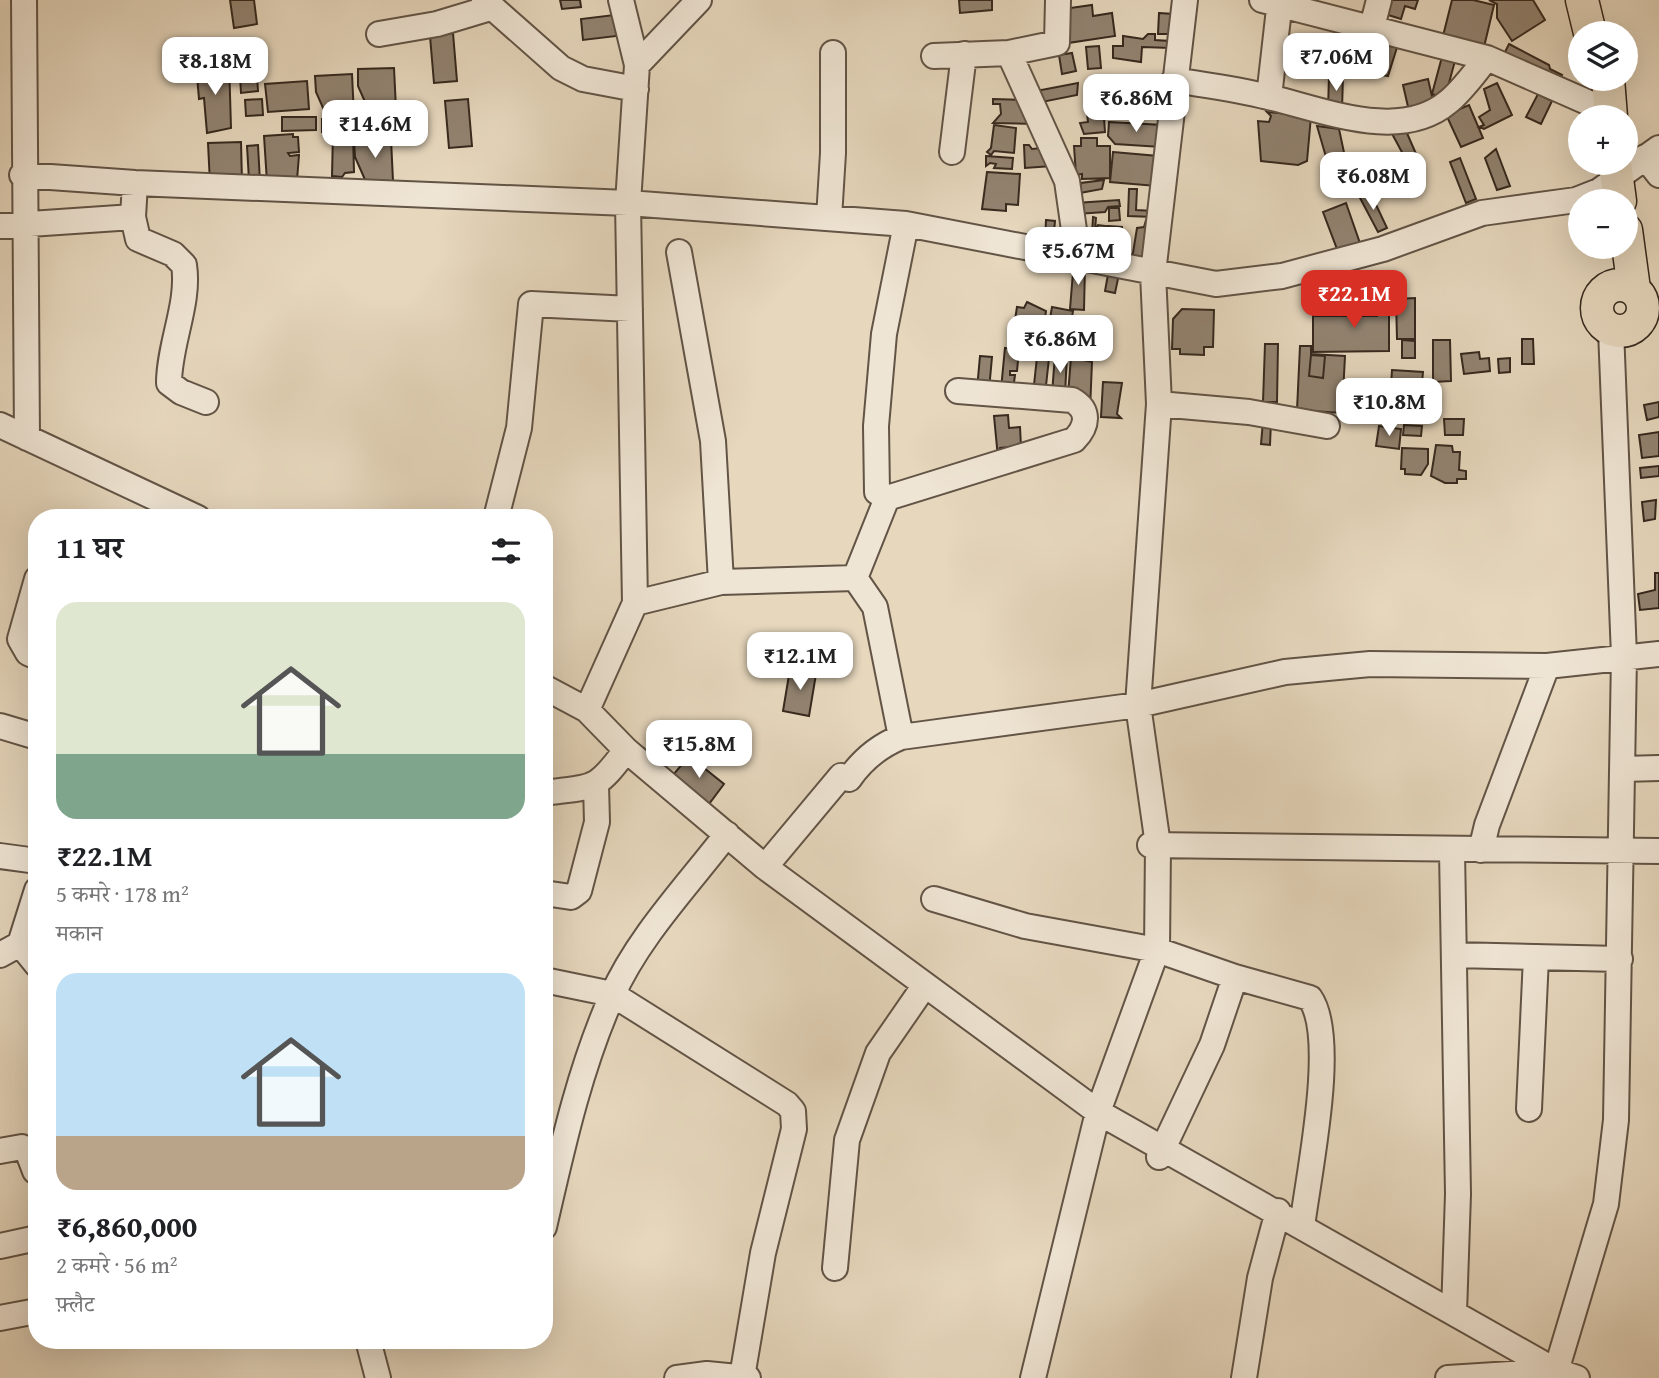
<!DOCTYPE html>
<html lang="hi">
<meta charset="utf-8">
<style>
body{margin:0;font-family:"Gentium Book Plus","Noto Serif Devanagari",serif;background:#f6f6f6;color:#202124;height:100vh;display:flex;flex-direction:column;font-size:26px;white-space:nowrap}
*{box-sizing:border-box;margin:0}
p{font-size:23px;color:#757577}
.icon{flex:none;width:38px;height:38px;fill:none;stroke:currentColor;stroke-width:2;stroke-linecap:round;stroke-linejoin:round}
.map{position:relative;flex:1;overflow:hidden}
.details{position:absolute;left:28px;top:509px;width:525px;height:840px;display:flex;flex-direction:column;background:#fff;border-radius:28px;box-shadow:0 7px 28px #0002}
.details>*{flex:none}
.controls{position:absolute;left:1568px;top:21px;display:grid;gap:14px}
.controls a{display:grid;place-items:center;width:70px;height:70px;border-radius:50%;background:#fff;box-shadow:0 7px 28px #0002;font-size:35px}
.price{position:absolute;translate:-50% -60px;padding:0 16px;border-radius:14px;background:#fff;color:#222;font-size:23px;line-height:46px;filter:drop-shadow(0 2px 4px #0008)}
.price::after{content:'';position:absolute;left:50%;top:42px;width:21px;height:16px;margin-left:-10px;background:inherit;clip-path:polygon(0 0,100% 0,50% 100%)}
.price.selected{background:#d93025;color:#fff}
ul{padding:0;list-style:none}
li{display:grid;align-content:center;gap:14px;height:371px;padding:0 28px}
li span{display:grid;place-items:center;height:217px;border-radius:21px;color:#555}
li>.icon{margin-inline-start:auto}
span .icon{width:126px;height:126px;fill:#fffc;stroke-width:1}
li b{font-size:30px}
h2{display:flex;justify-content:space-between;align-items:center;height:84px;padding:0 28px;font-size:30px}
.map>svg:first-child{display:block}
.building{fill:#928371;stroke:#36291e;stroke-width:2}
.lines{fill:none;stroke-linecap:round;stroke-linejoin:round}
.minor-casing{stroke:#625446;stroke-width:28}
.major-casing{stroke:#36291e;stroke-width:35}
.minor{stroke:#efe5d4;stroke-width:24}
.major{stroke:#e6d7bd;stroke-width:32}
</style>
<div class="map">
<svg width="1659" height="1378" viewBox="0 0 1659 1378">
<rect width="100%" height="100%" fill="#e6d7bd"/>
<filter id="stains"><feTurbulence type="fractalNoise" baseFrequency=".00286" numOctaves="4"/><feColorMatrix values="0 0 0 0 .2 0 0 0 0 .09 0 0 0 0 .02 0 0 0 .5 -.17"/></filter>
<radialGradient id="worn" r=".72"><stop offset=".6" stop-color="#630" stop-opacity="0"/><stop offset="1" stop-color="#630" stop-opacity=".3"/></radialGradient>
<path class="building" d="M230 0H254L257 24 234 28Z
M560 0H580L581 7 562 9Z
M959 0H992V10L960 13Z
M1389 0H1418L1415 9 1405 6 1401 19 1385 14Z
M1452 0H1473L1494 5 1484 47 1443 36Z
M1489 0H1533L1545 20 1512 41 1497 18V4Z
M1092 5 1093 16 1112 13 1115 36 1068 43 1063 9Z
M1159 13 1174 14 1173 34H1158Z
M622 14 625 35 583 40 581 19Z
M1353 30 1399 41 1388 76 1353 70 1356 61H1348Z
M453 33 457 81 434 83 430 36Z
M1148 34H1155V40L1170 41V48L1142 47 1141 62 1113 58V46H1123V36L1143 39Z
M1509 44 1549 65 1550 69 1562 75 1557 83 1503 56Z
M1099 46 1101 68 1088 69 1086 47Z
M1072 53 1076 71 1062 74 1059 55Z
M1443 53 1456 57 1445 98 1432 94Z
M229 61 231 128 207 133 204 98 199 99 196 64 205 63 206 71 222 70Z
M394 68 396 109 369 111 358 86V69Z
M352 74 354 116 327 117 316 92 315 76Z
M257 76 258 91 241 93 240 77Z
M1329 76H1343L1342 110H1328Z
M1428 79 1434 105 1409 111 1403 85Z
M307 81 309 109 268 112 265 84Z
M1078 83 1077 95 1037 103 1031 92Z
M1117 83 1158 86 1156 109 1116 103Z
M1497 83 1512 115 1484 129 1479 127 1484 125 1479 117 1490 110 1484 89Z
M1538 94 1552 101 1541 124 1526 117Z
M262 99 263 115 246 116 245 100Z
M468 99 472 146 449 148 445 101Z
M993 99 1030 100 1036 124 993 123 1001 114 1000 104H993Z
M1455 102 1458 110 1469 105 1483 138 1461 147 1443 108Z
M1103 104 1105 132 1084 134 1080 123 1088 122 1086 105Z
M1267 112 1311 116 1307 161 1298 165 1261 161 1258 121 1269 122 1271 116Z
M396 114V127L362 128V115Z
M282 117H316V130L282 131Z
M356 118V131L322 132V119Z
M1109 122 1163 125 1161 147 1115 144 1108 136Z
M1403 124 1420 163 1419 170 1407 175 1411 169 1390 130Z
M994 125 1016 128 1014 153 994 151 991 155 987 152 991 148Z
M1317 126 1339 129 1349 176 1333 181Z
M342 132 344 135H353L354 172 345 173 342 177 332 176 333 133Z
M293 134V137H298L299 152 288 153 290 156 299 155 297 180 267 182 264 136Z
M1081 138H1097V146H1110V178L1082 179V174L1076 175 1074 146H1081Z
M391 139 393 181 366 182 355 157 354 141Z
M241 142 242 181 210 183 208 143Z
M258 145 260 182 249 180 247 146Z
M1024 145H1029L1032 149 1052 147V166L1025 168Z
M1496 149 1510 186 1497 190 1485 158Z
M1113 152 1158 156 1156 186 1110 182Z
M986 156 1013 158 1012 169 994 168 996 164 990 163 986 166Z
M1460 158 1476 199 1466 203 1450 162Z
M987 172 1020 174 1018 205 1006 204V211L982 209Z
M1104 180 1102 189 1080 193 1081 183Z
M1129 189H1137L1136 210 1154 211 1153 217 1128 216Z
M1371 194 1387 228 1378 232 1359 196Z
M1119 200 1120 206 1108 207 1105 212 1077 214 1076 203Z
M1346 203 1362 249 1340 257 1323 212Z
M1109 208H1119L1120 220 1109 221Z
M1093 217 1096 218 1095 230 1098 225 1106 226 1104 254 1091 253Z
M1046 220 1055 221 1053 243 1045 242Z
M1146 220 1155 221 1149 262 1132 259 1137 228 1144 227Z
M1108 226 1122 227 1120 255 1106 254Z
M1074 260 1085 266 1084 310 1070 309Z
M1109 269 1119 274 1115 293 1105 291Z
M1373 276 1374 310 1360 311 1359 277Z
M1376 283 1389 293V351L1313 352V316H1377Z
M1342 288 1353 293 1352 311H1330V295H1336Z
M1415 298V339H1397L1396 299Z
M1027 302 1046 311 1041 343 1012 339 1017 307 1024 308Z
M1052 307 1073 311 1070 329 1049 325Z
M1182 309 1214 310 1213 347H1204V355L1180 354V349H1172L1173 319Z
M1522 339H1533L1534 364H1522Z
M1402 340 1415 341V358H1402Z
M1433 340H1450L1451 381 1433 382Z
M1265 344H1278L1277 402H1263Z
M1300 346H1311V354L1345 356 1342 413 1297 410Z
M1005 348 1019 350 1017 371H1010V375H1015L1013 390 1001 389Z
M1479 352 1480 359 1489 358 1490 371 1464 374 1461 354Z
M1055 355 1067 356 1065 394H1052Z
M1311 355 1325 356 1323 378 1309 376Z
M980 356 992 357 989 390 977 389Z
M1037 357 1049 358 1045 395 1033 394Z
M1071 357 1092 362 1090 410 1068 395Z
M1510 358V372L1499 373 1498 359Z
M1392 370 1423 372 1420 403 1390 401Z
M1103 382 1122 383 1117 414 1121 418 1101 417Z
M1659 402V417L1647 420 1644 405Z
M1402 409 1414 411 1413 421 1401 420Z
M1008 415 1009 428 1020 427 1021 446 1000 448 998 458 994 416Z
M1444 419H1464L1463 435H1445Z
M1263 421 1271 422 1270 445 1261 444Z
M1404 425 1422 426 1421 436 1403 435Z
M1379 426 1401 429 1399 449 1376 446Z
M1659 432V456L1642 458 1639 435Z
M1436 445 1452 446 1453 452H1460L1459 470 1466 471V479H1457V483H1445L1431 476Z
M1402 448 1428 449V464L1421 475 1405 474V469H1401Z
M1659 466V476L1641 478 1640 468Z
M1656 500 1655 519 1644 521 1642 502Z
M1655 573H1659V608L1640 610 1638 594 1655 590Z
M790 669 816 674 809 716 783 711Z
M689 756 724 784 709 804 673 775Z"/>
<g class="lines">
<defs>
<path id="minor" d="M24 0 27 438
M484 0 561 68 583 79 636 89
M621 0 637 65
M699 0 637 65 628 203 906 224 1216 284 1282 276 1383 249 1482 213 1576 200 1599 191 1659 148
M1262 0 1487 58 1596 106
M1372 27 1379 0
M379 34 437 24 490 8
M1009 53 1057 43 1058 0
M934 56 1009 53 1067 181 1078 258
M1174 80C1205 85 1238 89 1268 97 1322 109 1399 143 1448 102 1463 90 1475 72 1487 58
M1269 97 1280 0
M952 152 964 54
M1645 157 1659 175
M22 175 135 183 628 203 635 603 587 710
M135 183 133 217 138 239 173 254 184 265C190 303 169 344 169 383L181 392 206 402
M829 218 833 153V53
M0 226 133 217
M679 252 713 441 721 582
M1159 404 1249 412 1327 426
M0 425 198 518
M887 498 1074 440C1088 426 1090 410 1072 400L958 391
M496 518 519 428 531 304 630 309
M855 578 887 498 877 492 876 426 884 334 906 224
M855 578 875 607 901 737
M37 579 20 639 28 653 37 657
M635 603 721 582 855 578
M544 687 587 710 626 750 765 867 1098 1112 1556 1371 1577 1378
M0 726 37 737
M1623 769 1659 768
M544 793C594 786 595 792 626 750
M1150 845 1659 851
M1481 850 1487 825 1547 666
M1452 851 1458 1194 1454 1313
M0 856 37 861
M765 867 841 776 849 779C862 760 879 746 901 737L1138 705 1285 672 1370 664 1547 666 1659 654
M544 893 571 897 579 891 597 822 596 785
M934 899 1025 926 1157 950 1235 977 1310 998C1338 1038 1308 1176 1302 1227
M20 944 37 965
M0 955 20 944 37 890
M1455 955 1620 959
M544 980 612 994 787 1104 793 1111 794 1129 763 1253 742 1377
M1529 1109 1536 957
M0 1151 22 1147 27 1150 35 1171
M1159 1157 1212 1045 1235 977
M544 1227C562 1149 579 1070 612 996 638 937 688 885 727 834
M0 1246 37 1238
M835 1268 847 1140 878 1053 925 985
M0 1318 37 1311
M368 1340 378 1378
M677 1378 707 1374 748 1378
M1033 1378 1098 1112 1157 950 1158 845 1138 705 1159 404 1153 273 1185 0
M1244 1378 1260 1278 1278 1211
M1448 1378 1556 1371
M1554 1378 1606 1204 1616 1120 1624 656 1611 330"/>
<path id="major" d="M1582 0 1590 33
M1608 79 1611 117
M1615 163 1620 201
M1626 230 1634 289
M1597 308a23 23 0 1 1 46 0a23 23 0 1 1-46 0Z"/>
</defs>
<use href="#minor" class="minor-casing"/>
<use href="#major" class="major-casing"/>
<use href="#minor" class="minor"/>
<use href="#major" class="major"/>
</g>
<rect width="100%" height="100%" filter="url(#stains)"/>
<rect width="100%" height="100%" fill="url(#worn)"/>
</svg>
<div class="controls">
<a><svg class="icon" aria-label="layers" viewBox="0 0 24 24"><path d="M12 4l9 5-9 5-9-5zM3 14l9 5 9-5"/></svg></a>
<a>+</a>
<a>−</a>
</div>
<b class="price" style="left:1336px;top:93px">₹7.06M</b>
<b class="price" style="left:215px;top:97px">₹8.18M</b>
<b class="price" style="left:1136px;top:134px">₹6.86M</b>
<b class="price" style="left:375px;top:160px">₹14.6M</b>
<b class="price" style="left:1373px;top:212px">₹6.08M</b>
<b class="price" style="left:1078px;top:287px">₹5.67M</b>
<b class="price selected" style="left:1354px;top:330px">₹22.1M</b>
<b class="price" style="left:1060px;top:375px">₹6.86M</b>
<b class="price" style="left:1389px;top:438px">₹10.8M</b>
<b class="price" style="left:800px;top:692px">₹12.1M</b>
<b class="price" style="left:699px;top:780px">₹15.8M</b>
<section class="details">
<h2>11 घर<svg class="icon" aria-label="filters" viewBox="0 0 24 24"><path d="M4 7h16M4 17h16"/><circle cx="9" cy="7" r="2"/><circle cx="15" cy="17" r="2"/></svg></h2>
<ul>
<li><span style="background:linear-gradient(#dfe7d0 70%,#7fa58c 0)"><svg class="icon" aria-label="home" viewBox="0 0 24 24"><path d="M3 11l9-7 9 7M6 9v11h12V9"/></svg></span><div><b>₹22.1M</b><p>5 कमरे · 178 m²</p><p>मकान</p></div></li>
<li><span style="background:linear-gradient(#bfe0f5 75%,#b9a48a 0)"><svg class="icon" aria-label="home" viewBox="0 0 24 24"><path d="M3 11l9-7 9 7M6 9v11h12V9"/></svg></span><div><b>₹6,860,000</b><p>2 कमरे · 56 m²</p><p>फ़्लैट</p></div></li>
</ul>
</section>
</div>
